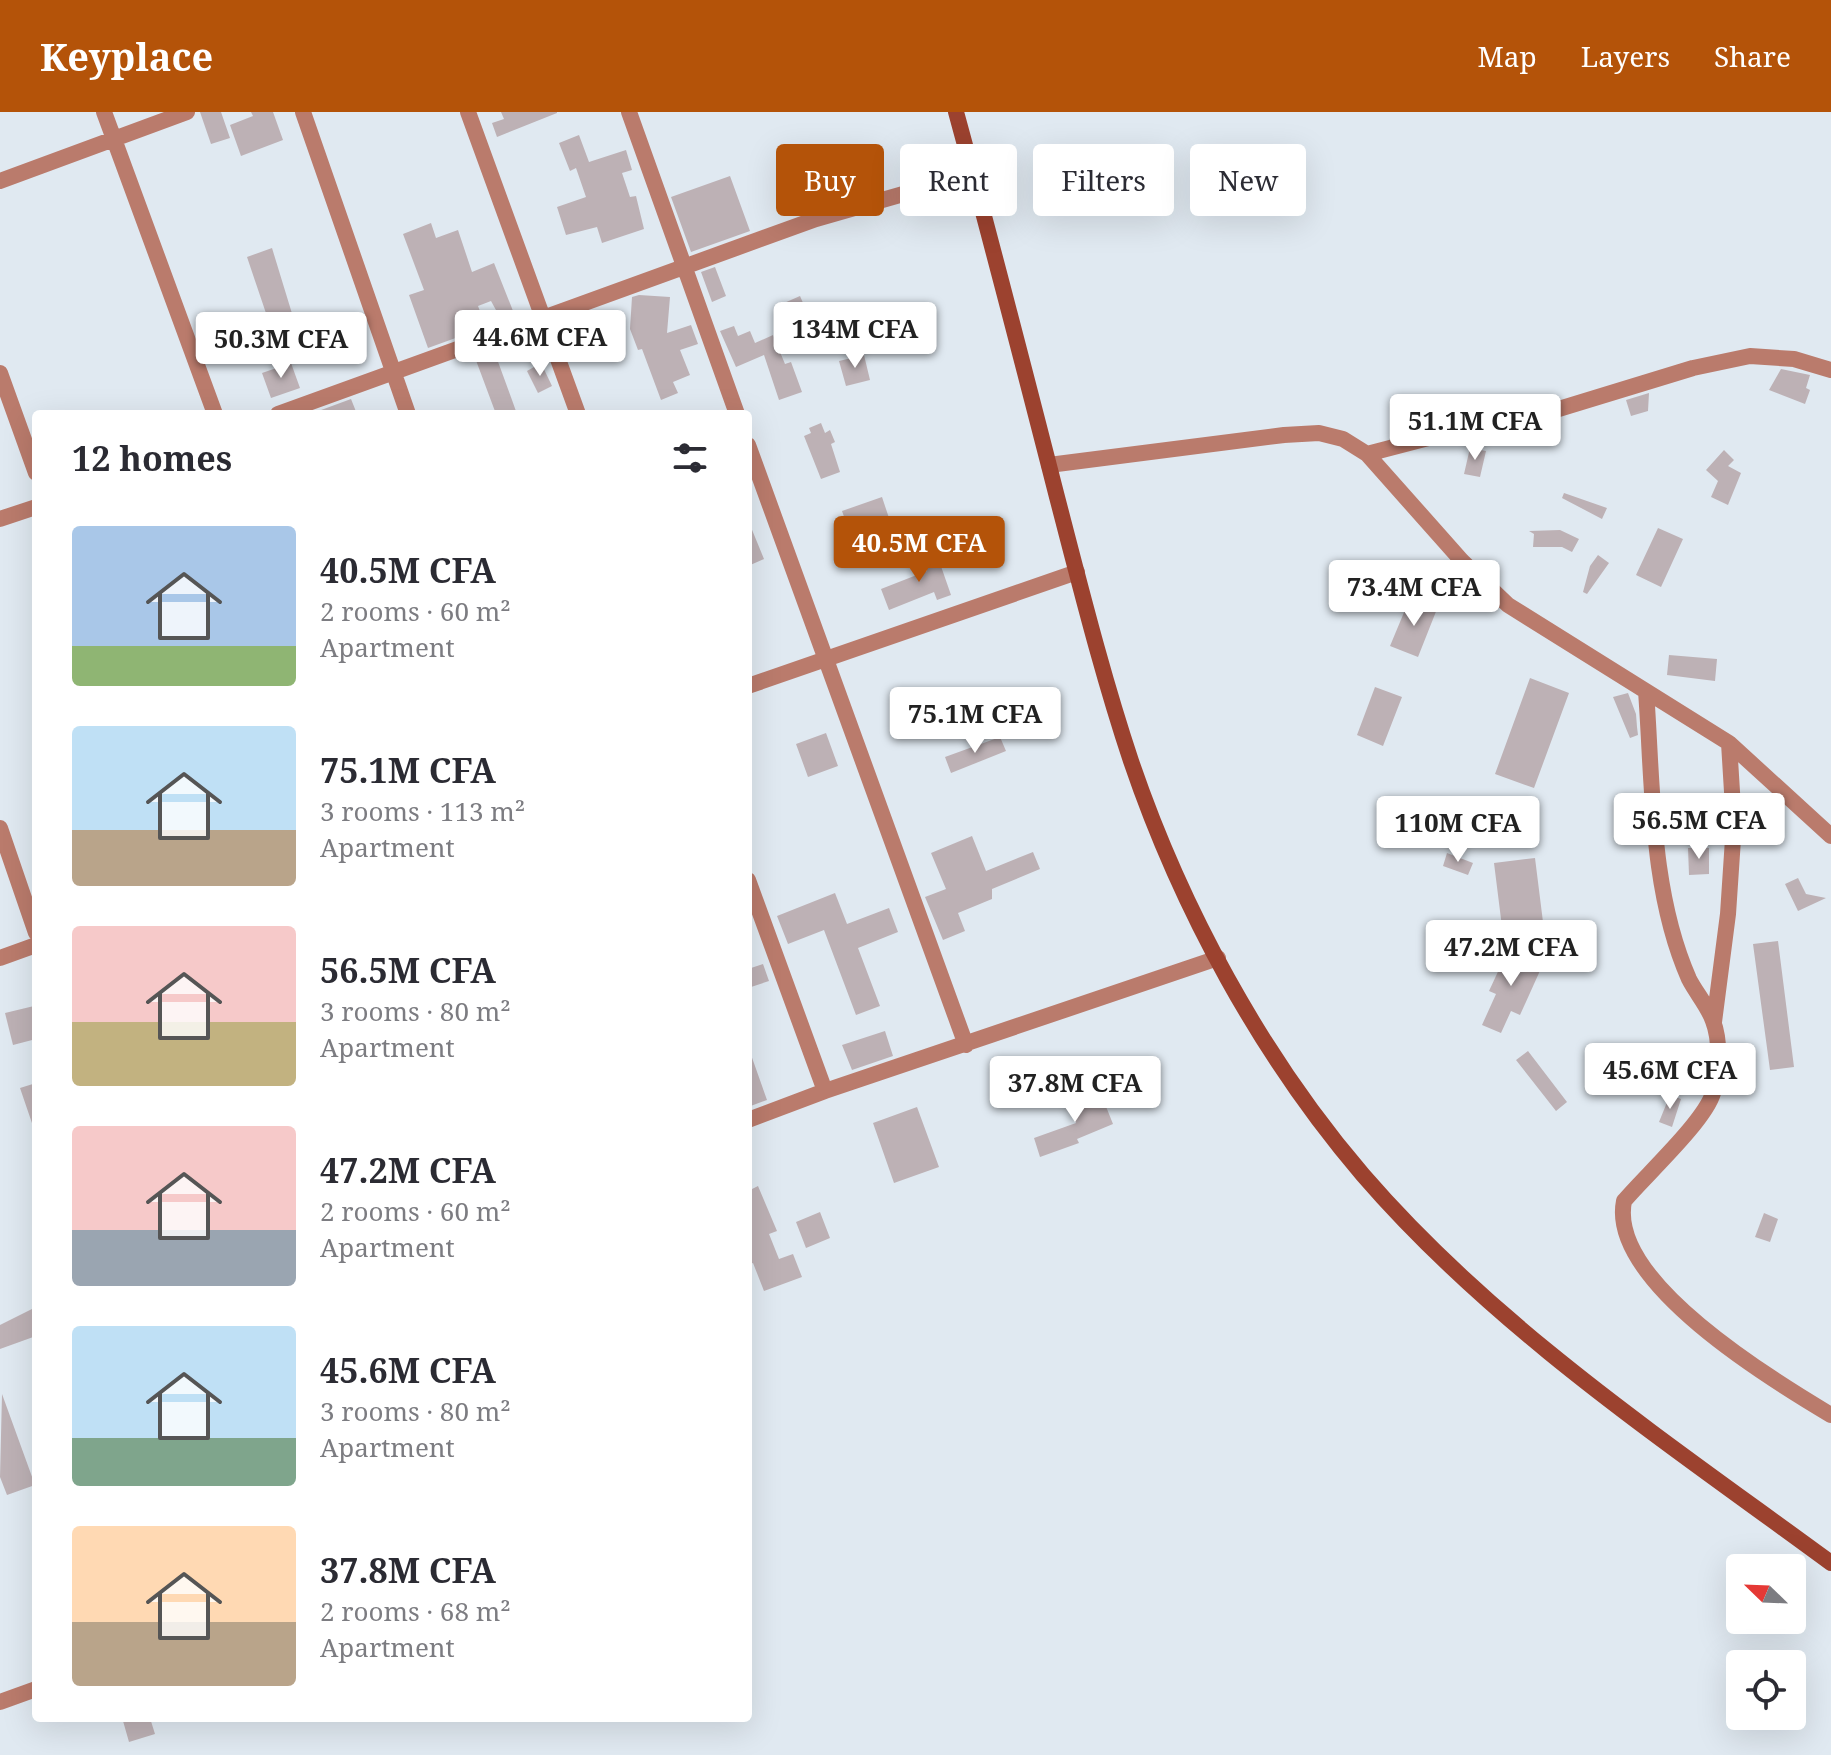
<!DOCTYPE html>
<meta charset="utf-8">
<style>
body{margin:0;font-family:"Noto Serif",serif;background:#f2f2f3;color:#2b2b33;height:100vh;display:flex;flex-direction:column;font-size:30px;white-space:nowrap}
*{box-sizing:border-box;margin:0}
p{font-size:26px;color:#7c7c81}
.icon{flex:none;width:44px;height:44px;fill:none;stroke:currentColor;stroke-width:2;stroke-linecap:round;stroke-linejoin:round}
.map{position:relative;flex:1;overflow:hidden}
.side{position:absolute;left:32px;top:298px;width:720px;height:1312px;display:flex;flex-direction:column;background:#fff;border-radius:8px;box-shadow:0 8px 32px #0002}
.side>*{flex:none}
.hud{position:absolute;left:776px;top:32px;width:760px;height:72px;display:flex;gap:16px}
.needle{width:52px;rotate:293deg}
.buttons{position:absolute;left:1726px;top:1442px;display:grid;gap:16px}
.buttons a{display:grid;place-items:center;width:80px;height:80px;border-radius:8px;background:#fff;box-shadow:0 8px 32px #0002;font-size:40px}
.price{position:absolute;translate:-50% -68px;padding:0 18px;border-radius:8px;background:#fff;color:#222;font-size:26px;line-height:52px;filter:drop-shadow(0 2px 4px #0008)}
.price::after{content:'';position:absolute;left:50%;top:48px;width:24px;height:18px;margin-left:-12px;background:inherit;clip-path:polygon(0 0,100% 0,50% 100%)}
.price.on{background:#b45309;color:#fff}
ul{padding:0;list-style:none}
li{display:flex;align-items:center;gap:24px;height:200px;padding:0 40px}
li span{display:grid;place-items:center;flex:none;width:224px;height:160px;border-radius:8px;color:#555}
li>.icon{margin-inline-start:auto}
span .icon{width:96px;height:96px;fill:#fffc;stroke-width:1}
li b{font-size:34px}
h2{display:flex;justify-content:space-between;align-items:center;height:96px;padding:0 40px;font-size:34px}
.chip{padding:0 28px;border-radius:8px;background:#fff;box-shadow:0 8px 32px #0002;font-size:28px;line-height:72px}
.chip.on{background:#b45309;color:#fff}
header{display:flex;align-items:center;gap:48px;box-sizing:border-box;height:112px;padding:0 40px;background:#b45309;color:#fff}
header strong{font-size:38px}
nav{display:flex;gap:44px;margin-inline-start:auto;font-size:28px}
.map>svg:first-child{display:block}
.building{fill:#bdb1b5}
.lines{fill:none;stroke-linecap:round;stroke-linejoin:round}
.minor{stroke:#ba7b6c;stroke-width:16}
.secondary{stroke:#9c422f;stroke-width:16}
</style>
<header>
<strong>Keyplace</strong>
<nav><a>Map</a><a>Layers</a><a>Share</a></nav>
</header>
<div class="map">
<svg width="1831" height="1643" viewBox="0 0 1831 1643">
<rect width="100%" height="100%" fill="#e0e9f1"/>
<path class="building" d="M200 0H221L230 26 211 32Z
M251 0H273L283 28 241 44 230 13 253 4Z
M501 0H557V1L497 25 492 11 504 7Z
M579 23 589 50 626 38 632 58 622 61 630 85 636 84 644 117 602 131 597 115 566 123 557 95 586 85 576 56 570 59 559 31Z
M730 64 750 119 691 140 671 85Z
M431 111 436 126 458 118 472 160 494 151 515 204 502 209 491 189 478 194 486 215 428 236 409 183 424 178 403 122Z
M272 136 294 208 271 216 247 145Z
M715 155 726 184 712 190 701 160Z
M639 183 670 185 667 221 691 213 698 232 680 238 690 263 673 270 678 281 661 288 642 237 638 238 630 217 632 185Z
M800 184 810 207 785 218 775 195Z
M734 214 738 224 750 219 755 231 773 223 785 252 791 250 802 280 779 288 764 243 736 255 720 219Z
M493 236 512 288 517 302H496L474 243Z
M864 243 870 268 846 274 839 249Z
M291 251 300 276 271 286 262 261Z
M541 251 552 274 538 281 527 259Z
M1781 257 1810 263 1806 276 1810 278 1805 292 1769 278Z
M1649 281 1648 299 1631 304 1626 288Z
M351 287 357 302H313V301Z
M821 311 825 321 830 318 835 330 831 332 840 360 821 367 804 324 811 321 809 316Z
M1470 336 1486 339 1480 365 1464 362Z
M1724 338 1734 348 1728 354 1741 361 1728 393 1711 385 1718 369 1706 358Z
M1564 381 1607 396 1602 407 1562 386Z
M882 385 897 430 858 444 842 399Z
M748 408 764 447 748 454Z
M1658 416 1683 427 1661 475 1636 463Z
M1560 418 1579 427 1572 440 1562 435H1533L1534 422 1529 419Z
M935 437 951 483 937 488 934 480 889 498 881 477 927 459 922 441Z
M1598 443 1609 451 1587 482 1583 480 1590 454Z
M1410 486 1437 497 1418 545 1390 534Z
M1669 543 1717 547 1715 569 1667 563Z
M1530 566 1569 581 1534 676 1495 662Z
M1375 575 1402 585 1383 634 1357 623Z
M1628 581 1636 602 1637 615 1638 623 1630 626 1613 585Z
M826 621 838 654 808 665 796 632Z
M1000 625 1006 639 951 661 945 645Z
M972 724 986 759 1033 740 1040 757 992 777V787L958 801 965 819 943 828 925 785 946 777 931 741Z
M1688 736H1709V762L1689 763Z
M1447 741 1473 751 1468 763 1443 754Z
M1535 746 1545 826 1504 831 1494 751Z
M1798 766 1806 782 1826 786 1798 799 1785 772Z
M835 781 847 812 889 796 898 820 858 836 880 894 856 903 824 818 788 832 777 804Z
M1778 829 1794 955 1770 958 1753 832Z
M1509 836 1543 852 1520 903 1511 899 1501 921 1482 913 1496 882 1489 879Z
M763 852 769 869 748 876V857Z
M34 894 36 927 13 933 5 901Z
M885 919 893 944 852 958 842 933Z
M1528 939 1567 990 1556 999 1516 948Z
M750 940 767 988 748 995V941Z
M36 971V1016L34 1017 20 976Z
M1078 975 1086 995 1103 987 1113 1012 1077 1027 1079 1031 1040 1045 1034 1026 1076 1011 1063 981Z
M1670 983 1681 987 1672 1015 1659 1010Z
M917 995 939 1055 894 1071 873 1011Z
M758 1074 777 1119 769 1122 779 1147 793 1142 802 1165 764 1179 753 1151 748 1153V1079Z
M820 1100 830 1126 806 1136 796 1110Z
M1764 1101 1778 1107 1770 1130 1755 1125Z
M36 1195V1224L0 1237V1213Z
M2 1282 35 1373 7 1383 0 1365Z
M133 1606H150L155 1622 129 1630 123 1609Z"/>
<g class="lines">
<path class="minor" d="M104 0 215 302
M303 0 408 302
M468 0 578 302
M629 0 737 302
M0 69 187 0
M0 261 36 361
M278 302 816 107 973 62
M748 333 966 933
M1367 342 1436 324 1458 325 1516 310 1693 256 1750 244 1794 247 1831 258
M1049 353 1284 323 1319 321 1343 327 1367 342 1462 449 1508 493 1729 631 1831 724
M0 407 36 395
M748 574 1077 460
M1646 579C1653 673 1650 779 1689 867 1696 881 1708 894 1713 909 1721 930 1719 960 1713 981 1705 1009 1645 1064 1624 1089 1608 1169 1772 1268 1831 1303
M0 716 36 821
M748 768 825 979
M0 846 36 833
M1714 910 1728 802 1734 712 1729 631
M748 1008 825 979 1218 846
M0 1590 36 1577"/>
<path class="secondary" d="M956 0C991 128 1024 256 1057 385 1080 473 1102 562 1131 649 1181 796 1261 944 1363 1063 1496 1217 1668 1331 1831 1451"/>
</g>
</svg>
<div class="buttons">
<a><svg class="needle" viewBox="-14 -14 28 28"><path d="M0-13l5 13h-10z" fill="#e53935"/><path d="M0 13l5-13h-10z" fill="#7c7c81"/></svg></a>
<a><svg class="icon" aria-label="locate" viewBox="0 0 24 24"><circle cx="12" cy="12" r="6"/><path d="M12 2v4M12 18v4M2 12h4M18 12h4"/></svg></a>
</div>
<b class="price" style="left:855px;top:258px">134M CFA</b>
<b class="price" style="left:540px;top:266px">44.6M CFA</b>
<b class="price" style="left:281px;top:268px">50.3M CFA</b>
<b class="price" style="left:1475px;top:350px">51.1M CFA</b>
<b class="price on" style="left:919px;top:472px">40.5M CFA</b>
<b class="price" style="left:1414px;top:516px">73.4M CFA</b>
<b class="price" style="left:975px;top:643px">75.1M CFA</b>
<b class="price" style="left:1699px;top:749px">56.5M CFA</b>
<b class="price" style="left:1458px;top:752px">110M CFA</b>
<b class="price" style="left:1511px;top:876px">47.2M CFA</b>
<b class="price" style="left:1670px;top:999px">45.6M CFA</b>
<b class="price" style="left:1075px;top:1012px">37.8M CFA</b>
<div class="hud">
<a class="chip on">Buy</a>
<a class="chip">Rent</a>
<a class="chip">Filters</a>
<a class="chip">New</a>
</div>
<section class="side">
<h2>12 homes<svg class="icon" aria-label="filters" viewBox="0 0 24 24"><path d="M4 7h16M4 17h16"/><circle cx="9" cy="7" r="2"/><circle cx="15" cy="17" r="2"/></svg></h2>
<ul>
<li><span style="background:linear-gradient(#a9c7e8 75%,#8fb573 0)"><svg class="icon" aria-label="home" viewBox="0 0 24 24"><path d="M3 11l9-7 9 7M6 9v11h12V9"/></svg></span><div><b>40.5M CFA</b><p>2 rooms · 60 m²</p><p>Apartment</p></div></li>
<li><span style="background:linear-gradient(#bfe0f5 65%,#b9a48a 0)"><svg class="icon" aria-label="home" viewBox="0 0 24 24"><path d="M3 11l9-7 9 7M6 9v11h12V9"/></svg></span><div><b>75.1M CFA</b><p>3 rooms · 113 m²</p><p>Apartment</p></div></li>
<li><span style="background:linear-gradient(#f6c9c9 60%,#c2b280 0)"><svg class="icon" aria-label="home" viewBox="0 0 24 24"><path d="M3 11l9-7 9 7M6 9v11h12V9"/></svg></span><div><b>56.5M CFA</b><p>3 rooms · 80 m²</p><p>Apartment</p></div></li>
<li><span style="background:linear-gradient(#f6c9c9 65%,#9aa5b1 0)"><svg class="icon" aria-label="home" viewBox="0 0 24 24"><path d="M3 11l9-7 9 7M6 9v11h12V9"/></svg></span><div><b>47.2M CFA</b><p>2 rooms · 60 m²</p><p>Apartment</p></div></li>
<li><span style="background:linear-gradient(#bfe0f5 70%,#7fa58c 0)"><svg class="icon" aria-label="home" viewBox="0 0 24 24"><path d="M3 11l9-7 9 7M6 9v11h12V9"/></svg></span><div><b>45.6M CFA</b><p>3 rooms · 80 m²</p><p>Apartment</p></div></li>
<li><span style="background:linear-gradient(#ffd9b3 60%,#b9a48a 0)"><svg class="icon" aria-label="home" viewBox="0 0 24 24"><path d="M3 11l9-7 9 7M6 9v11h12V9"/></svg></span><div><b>37.8M CFA</b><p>2 rooms · 68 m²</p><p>Apartment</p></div></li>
</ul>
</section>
</div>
